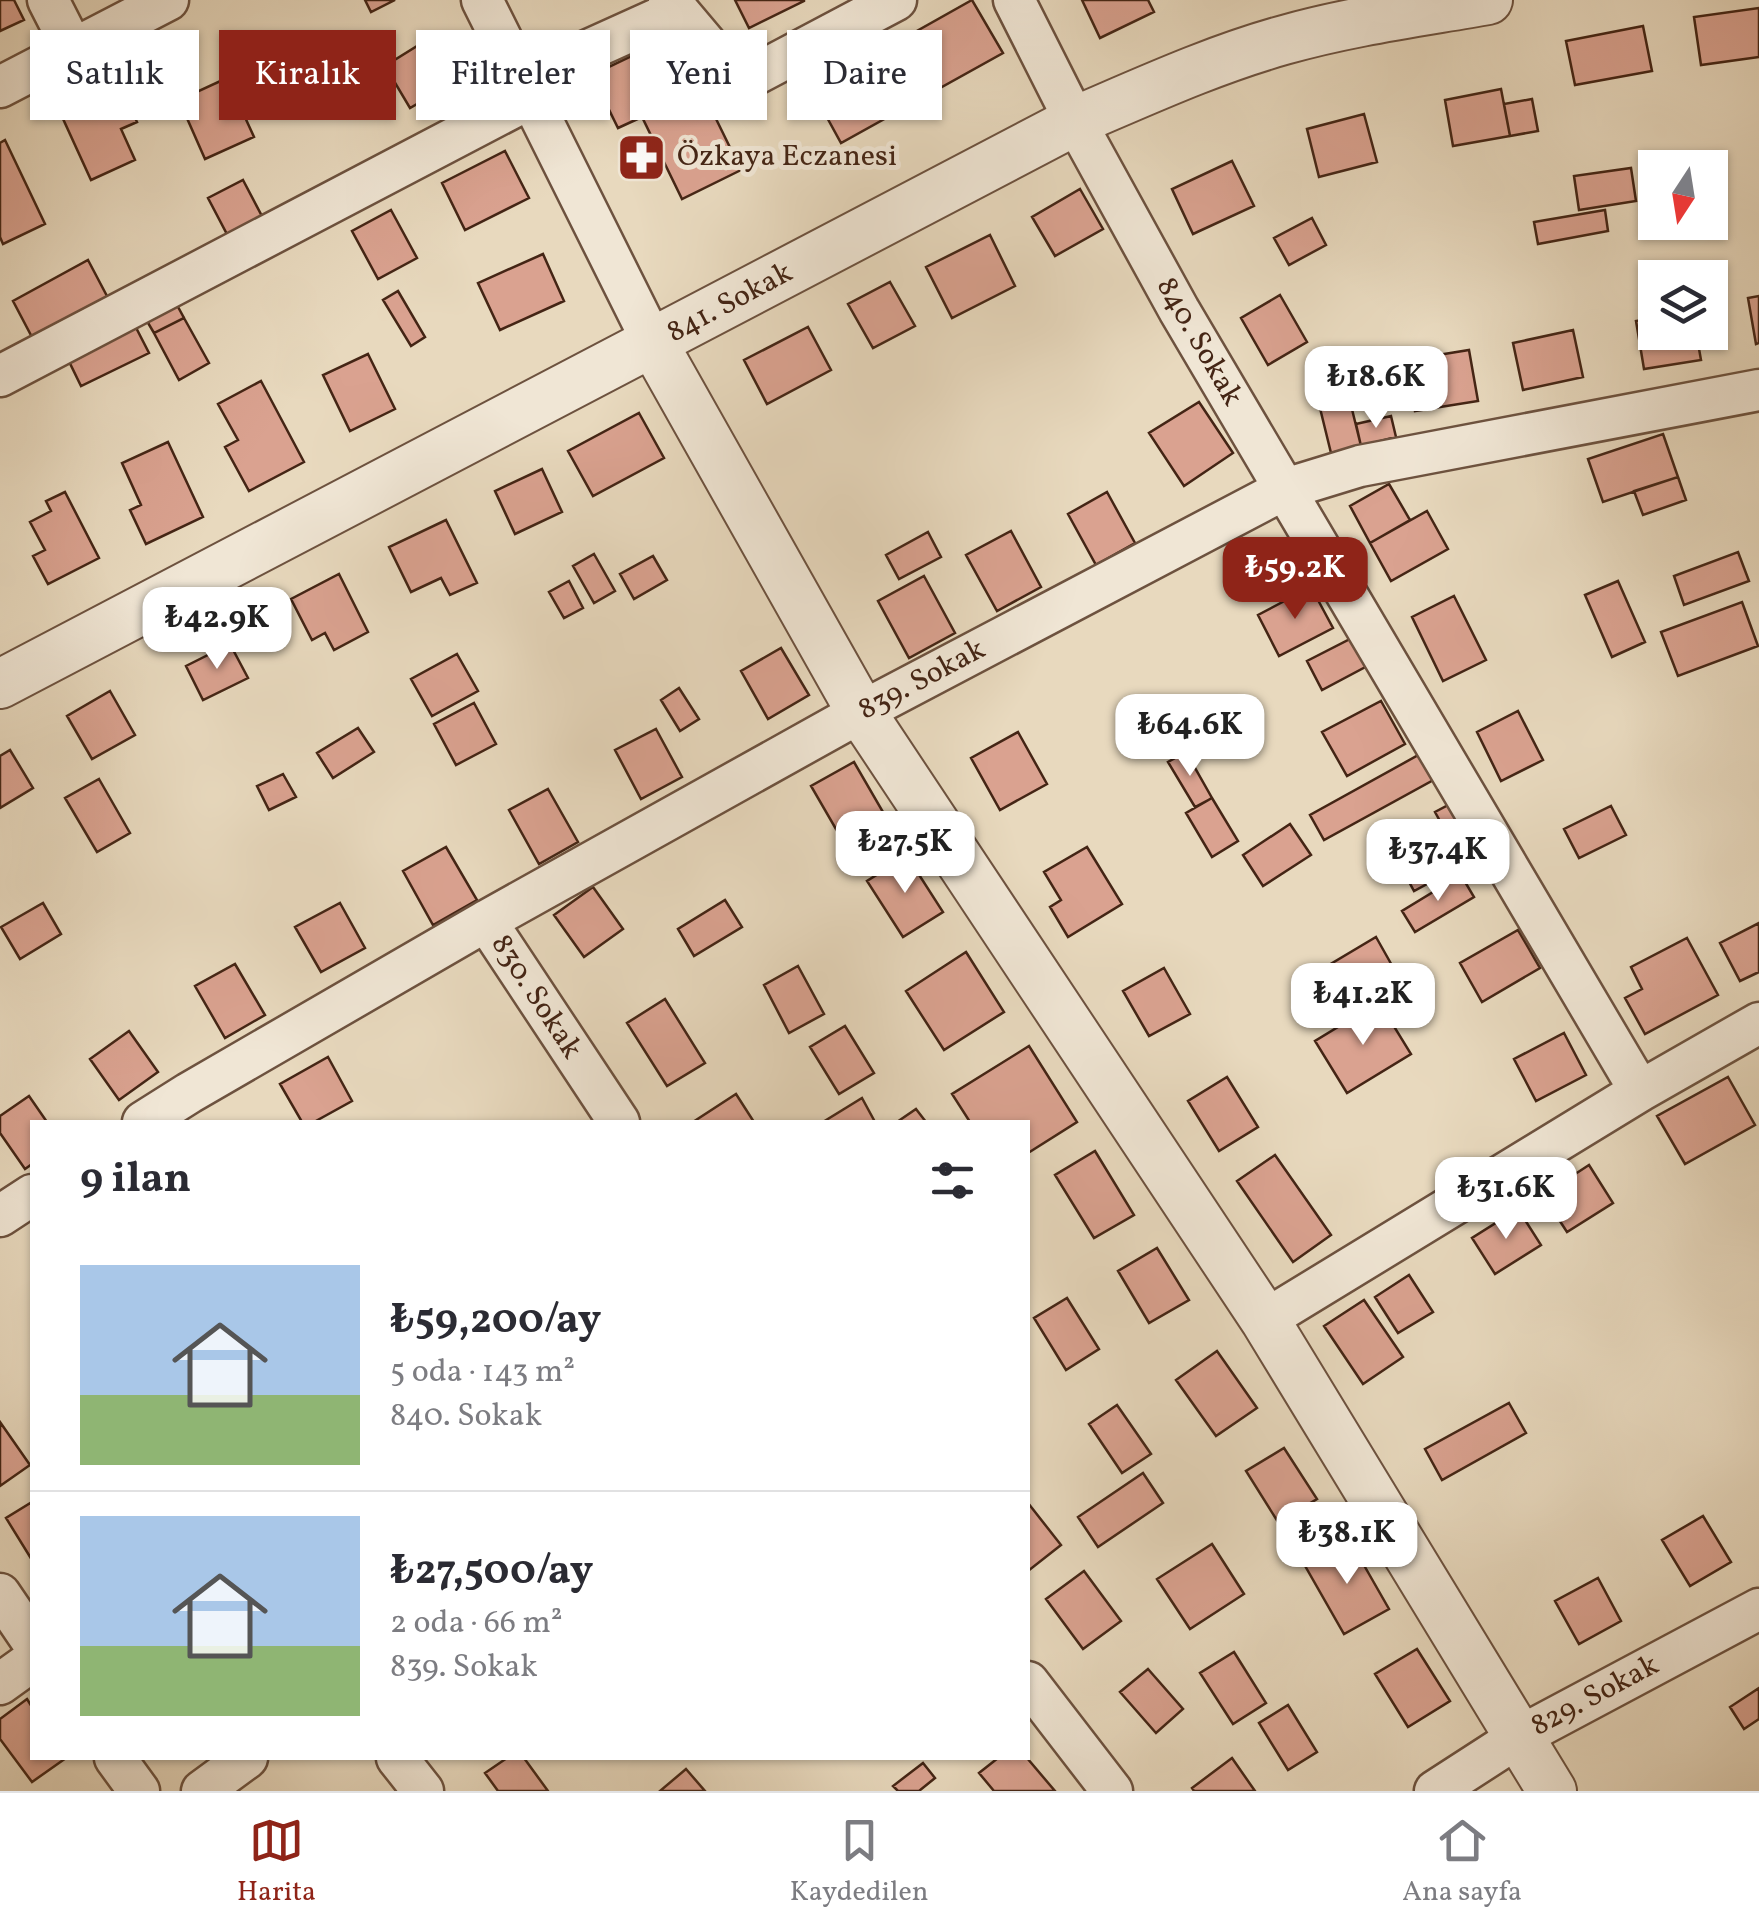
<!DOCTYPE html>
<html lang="tr">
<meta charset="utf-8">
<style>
body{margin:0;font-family:Vollkorn,serif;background:#f2f2f3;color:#2b2b33;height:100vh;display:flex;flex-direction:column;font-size:38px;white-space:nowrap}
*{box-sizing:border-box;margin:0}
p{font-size:32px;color:#7c7c81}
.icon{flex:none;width:55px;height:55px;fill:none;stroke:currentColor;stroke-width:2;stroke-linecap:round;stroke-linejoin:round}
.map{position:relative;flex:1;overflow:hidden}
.details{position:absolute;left:30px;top:1120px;width:1000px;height:640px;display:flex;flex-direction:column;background:#fff;border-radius:0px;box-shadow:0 2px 8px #0004}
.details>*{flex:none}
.hud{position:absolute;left:30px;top:30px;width:1000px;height:90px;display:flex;gap:20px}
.needle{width:65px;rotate:192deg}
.tools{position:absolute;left:1638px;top:150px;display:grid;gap:20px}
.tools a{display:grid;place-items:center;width:90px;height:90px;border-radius:0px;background:#fff;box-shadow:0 2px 8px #0004;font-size:50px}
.price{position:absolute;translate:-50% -85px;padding:0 22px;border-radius:20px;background:#fff;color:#222;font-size:32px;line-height:65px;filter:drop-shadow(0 2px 5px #0008)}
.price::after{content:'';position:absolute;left:50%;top:60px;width:30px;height:22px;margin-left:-15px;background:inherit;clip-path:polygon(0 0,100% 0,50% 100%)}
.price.active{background:#8f2418;color:#fff}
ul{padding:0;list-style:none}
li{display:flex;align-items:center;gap:30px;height:250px;padding:0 50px}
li+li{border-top:2px solid #e1e1e2}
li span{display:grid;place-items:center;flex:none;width:280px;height:200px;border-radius:0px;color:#555}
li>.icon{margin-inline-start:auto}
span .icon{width:120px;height:120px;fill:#fffc;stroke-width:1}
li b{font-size:42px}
h2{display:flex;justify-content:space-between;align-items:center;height:120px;padding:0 50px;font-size:42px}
.pill{padding:0 35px;border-radius:0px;background:#fff;box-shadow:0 2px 8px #0004;font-size:35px;line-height:90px}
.pill.active{background:#8f2418;color:#fff}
.tab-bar{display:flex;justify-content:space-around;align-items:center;height:140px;border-top:2px solid #e1e1e2;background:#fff;font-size:28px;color:#7c7c81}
.tab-bar a{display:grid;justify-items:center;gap:5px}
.tab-bar .active{color:#8f2418}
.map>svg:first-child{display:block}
.building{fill:#daa290;stroke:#442515;stroke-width:2.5}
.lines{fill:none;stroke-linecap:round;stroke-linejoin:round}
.minor-casing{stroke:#6d523f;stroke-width:45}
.tertiary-casing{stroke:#6d523f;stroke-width:52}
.minor{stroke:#f0e6d5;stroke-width:40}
.tertiary{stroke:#f0e6d5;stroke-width:48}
.labels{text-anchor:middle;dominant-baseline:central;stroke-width:10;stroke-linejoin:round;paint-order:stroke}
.poi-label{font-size:30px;fill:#442515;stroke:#f0e6d5;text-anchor:start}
.street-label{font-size:30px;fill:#442515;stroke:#f0e6d5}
</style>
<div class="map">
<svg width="1759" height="1791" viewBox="0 0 1759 1791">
<rect width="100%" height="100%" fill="#e8d9be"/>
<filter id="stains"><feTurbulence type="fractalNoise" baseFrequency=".002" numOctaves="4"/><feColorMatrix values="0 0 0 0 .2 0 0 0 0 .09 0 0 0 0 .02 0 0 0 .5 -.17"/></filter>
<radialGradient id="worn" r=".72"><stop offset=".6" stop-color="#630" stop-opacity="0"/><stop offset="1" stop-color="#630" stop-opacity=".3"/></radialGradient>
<path class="building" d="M0 0H14L24 20 0 31Z
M365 0H395L371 12Z
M735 0H804V1L749 28Z
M972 0 1003 53 841 143 812 90Z
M1082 0H1148L1154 12 1100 38Z
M1759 8V57L1701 65 1694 17Z
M1643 26 1652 71 1575 85 1566 41Z
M438 33 465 76 410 108 385 66Z
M675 35 741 170 682 199 642 117 618 128 592 75Z
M227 78 254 137 205 159 179 100Z
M119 83 137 122 121 129 135 160 91 180 59 110Z
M1501 89 1510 136 1453 146 1445 100Z
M1532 99 1538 131 1510 136 1504 104Z
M1364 114 1377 162 1319 177 1307 129Z
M5 140 45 224 3 244 0 237V143Z
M505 151 529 198 465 230 442 183Z
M1232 161 1254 206 1193 234 1172 189Z
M1631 168 1636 201 1579 210 1574 176Z
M243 180 264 220 229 238 208 198Z
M1080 189 1103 229 1055 256 1032 217Z
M391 210 417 258 378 279 352 231Z
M1605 210 1608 231 1538 244 1534 222Z
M1312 218 1326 245 1289 265 1274 238Z
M990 235 1015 286 952 318 926 267Z
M543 254 564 301 500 330 478 283Z
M88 260 108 298 33 339 13 301Z
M890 282 915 326 873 348 848 304Z
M398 291 425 337 411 346 383 300Z
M171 294 184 318 154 333 141 311Z
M1280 295 1307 342 1268 365 1241 318Z
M1759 296V343L1756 344 1748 298Z
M129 314 149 353 81 386 62 347Z
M184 318 209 363 179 380 154 333Z
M1655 318V332H1696L1701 360 1644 369 1636 321Z
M808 327 831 370 767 404 744 360Z
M1573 330 1583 377 1523 390 1513 343Z
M1469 350 1478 401 1415 411 1407 360Z
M368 354 395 409 350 431 323 375Z
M261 381 304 462 249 491 225 447 238 440 218 404Z
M1349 397 1361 446 1331 453 1319 404Z
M1199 402 1233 453 1184 486 1149 433Z
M639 413 664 458 593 496 568 451Z
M1391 416 1396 437 1361 446 1356 424Z
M1663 434 1678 477 1603 502 1588 459Z
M168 442 203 517 146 544 130 510 141 505 122 463Z
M542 469 562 512 515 534 495 491Z
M1678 477 1686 500 1643 515 1634 491Z
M1389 484 1410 520 1370 543 1350 506Z
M65 492 99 558 48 584 33 556 45 550 30 522 51 511 46 501Z
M1107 492 1135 543 1096 565 1068 514Z
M1427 511 1448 549 1391 581 1370 543Z
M446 520 477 583 450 595 441 578 411 592 389 547Z
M1011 531 1041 587 997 611 966 555Z
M928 532 941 557 899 579 886 555Z
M1738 552 1749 581 1684 605 1674 576Z
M594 554 615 591 594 603 573 566Z
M653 556 667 580 634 599 620 574Z
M339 574 368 632 334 650 325 633 312 640 291 599Z
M924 576 955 633 909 658 878 601Z
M569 581 583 608 564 618 549 592Z
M1618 581 1645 642 1612 657 1585 595Z
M1311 587 1333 628 1279 656 1258 615Z
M1454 596 1486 660 1443 681 1412 617Z
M1742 602 1758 646 1678 676 1661 632Z
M1356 636 1371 664 1322 690 1307 661Z
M230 644 248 678 203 700 186 666Z
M781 648 809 695 768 719 741 671Z
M457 654 478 691 432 716 411 679Z
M679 688 699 719 680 731 661 700Z
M110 691 135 735 92 759 67 716Z
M1381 701 1405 744 1347 776 1322 732Z
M474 703 496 744 456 765 434 724Z
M1518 711 1543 760 1501 781 1477 732Z
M358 728 374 752 333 778 317 753Z
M656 729 682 777 641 799 615 750Z
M1018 732 1047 784 1000 810 971 758Z
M10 750 33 788 0 808V756Z
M1186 752 1212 798 1195 807 1168 762Z
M1422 753 1437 778 1324 840 1310 815Z
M854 762 894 831 851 855 811 786Z
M283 774 296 797 269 810 257 786Z
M99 779 130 833 97 852 65 798Z
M548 789 578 842 539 864 509 810Z
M1212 798 1238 841 1212 857 1186 813Z
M1454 802 1486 861 1468 872 1435 812Z
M1611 806 1626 835 1579 858 1564 829Z
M1440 822 1464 864 1414 891 1391 848Z
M1290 824 1311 855 1263 886 1243 855Z
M446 847 477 900 433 925 403 871Z
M1087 847 1122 904 1068 937 1050 907 1061 900 1044 872Z
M907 856 943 912 903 937 867 881Z
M1461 875 1474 897 1415 932 1402 911Z
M593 887 623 929 584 957 554 915Z
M725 900 742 927 694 956 678 929Z
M43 903 61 934 20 959 1 927Z
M340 903 365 948 321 972 295 927Z
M1759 923V972L1740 981 1720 943Z
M1518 930 1540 968 1482 1002 1460 963Z
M1376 937 1394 969 1342 999 1324 968Z
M1687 938 1718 995 1645 1034 1625 998 1642 989 1631 967Z
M966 952 1004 1012 944 1050 906 991Z
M235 964 265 1015 225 1038 195 986Z
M798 966 824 1014 789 1033 764 985Z
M1164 968 1190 1014 1149 1036 1123 991Z
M665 999 705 1063 667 1086 627 1023Z
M1379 1002 1411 1054 1347 1093 1315 1041Z
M845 1026 874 1073 839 1094 810 1047Z
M129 1031 158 1072 119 1100 90 1059Z
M1564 1033 1586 1075 1536 1101 1514 1059Z
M1029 1046 1077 1122 1028 1153V1122H970L952 1094Z
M328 1057 352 1101 314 1122H302L280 1084Z
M1227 1077 1258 1127 1219 1151 1188 1101Z
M1728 1077 1755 1125 1685 1164 1657 1116Z
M736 1094 754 1122H693Z
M29 1096 47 1122H32V1164L25 1169 0 1133V1116Z
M862 1098 875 1122H823Z
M916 1109 926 1122H897Z
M1095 1151 1134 1215 1094 1238 1055 1175Z
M1275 1155 1331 1235 1293 1262 1237 1181Z
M1589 1165 1613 1203 1567 1232 1543 1195Z
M1518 1209 1541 1245 1495 1274 1472 1238Z
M1157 1248 1189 1300 1149 1323 1118 1271Z
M1409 1275 1433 1312 1398 1333 1375 1297Z
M1067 1298 1099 1349 1066 1370 1034 1318Z
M1364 1300 1403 1357 1363 1384 1324 1326Z
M1217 1351 1257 1408 1216 1436 1176 1380Z
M1509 1403 1526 1433 1442 1480 1425 1449Z
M1117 1405 1151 1454 1122 1473 1089 1424Z
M0 1422 30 1465 0 1486Z
M1284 1448 1317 1499 1278 1522 1246 1471Z
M1143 1473 1163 1503 1098 1547 1078 1517Z
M32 1502V1560L6 1518Z
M1028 1503 1061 1545 1028 1571Z
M1703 1516 1731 1562 1690 1586 1662 1540Z
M1349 1539 1389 1609 1344 1634 1304 1564Z
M1212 1544 1244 1594 1190 1629 1157 1579Z
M1084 1571 1121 1621 1083 1649 1046 1599Z
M1598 1578 1621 1621 1579 1644 1555 1601Z
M1417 1649 1450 1701 1408 1727 1375 1674Z
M1234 1652 1266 1703 1233 1724 1200 1673Z
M1148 1669 1183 1709 1156 1733 1120 1692Z
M1759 1688V1719L1744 1729 1730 1707Z
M27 1699 32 1707V1758H66L32 1782 0 1739V1719Z
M1288 1705 1317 1752 1288 1770 1259 1723Z
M507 1758H524L548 1791H498L485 1773Z
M998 1758H1027L1055 1791H994L979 1773Z
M1232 1758 1255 1791H1194L1192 1788Z
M923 1763 935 1778 919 1791H898L893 1786Z
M686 1769 705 1791H660Z"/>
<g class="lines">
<defs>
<path id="minor" d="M48 0 73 49
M482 0 653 343
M669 0 739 83 896 0
M1014 0 1075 121 1179 310 1640 1091
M520 81 675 11
M0 87 168 0
M0 376 529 99
M486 921 619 1122
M143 1122 189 1093 486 921 861 712 1285 489 1360 466 1759 390
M0 1216 32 1195
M1265 1320 1640 1091 1759 1023
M0 1594 32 1641
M1028 1682 1112 1791
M0 1684 32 1661
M115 1758 139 1791
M397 1758 423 1791
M202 1791 247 1758
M1435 1791 1517 1738 1759 1609"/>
<path id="tertiary" d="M653 343 861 712 1265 1320 1552 1791
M0 684 1075 121C1143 92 1212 60 1284 40 1351 21 1420 12 1488 0"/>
</defs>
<use href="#minor" class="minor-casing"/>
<use href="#tertiary" class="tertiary-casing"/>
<use href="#minor" class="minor"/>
<use href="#tertiary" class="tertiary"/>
</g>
<defs>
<symbol id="pharmacy-square" viewBox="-11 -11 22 22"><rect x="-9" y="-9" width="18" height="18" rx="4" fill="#8f2418" stroke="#f0e6d5"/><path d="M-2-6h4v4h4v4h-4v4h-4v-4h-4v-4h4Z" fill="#fff"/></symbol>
</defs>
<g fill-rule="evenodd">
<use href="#pharmacy-square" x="614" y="130" width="55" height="55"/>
</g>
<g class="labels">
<g class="poi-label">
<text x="677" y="157">Özkaya Eczanesi</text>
</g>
<g class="street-label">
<text transform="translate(730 303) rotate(-28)">841. Sokak</text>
<text transform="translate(1199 342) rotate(60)">840. Sokak</text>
<text transform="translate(922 680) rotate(-28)">839. Sokak</text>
<text transform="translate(536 997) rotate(57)">830. Sokak</text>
<text transform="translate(1595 1696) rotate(-28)">829. Sokak</text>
</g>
</g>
<rect width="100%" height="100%" filter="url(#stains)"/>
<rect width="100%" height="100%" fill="url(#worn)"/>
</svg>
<div class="tools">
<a><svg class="needle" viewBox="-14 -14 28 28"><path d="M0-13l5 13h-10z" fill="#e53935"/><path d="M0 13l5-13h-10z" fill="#7c7c81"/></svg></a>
<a><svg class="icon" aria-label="layers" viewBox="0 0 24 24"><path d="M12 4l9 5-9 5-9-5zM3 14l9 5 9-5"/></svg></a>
</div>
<b class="price" style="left:1376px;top:431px">₺18.6K</b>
<b class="price active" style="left:1295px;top:622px">₺59.2K</b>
<b class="price" style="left:217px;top:672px">₺42.9K</b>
<b class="price" style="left:1190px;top:779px">₺64.6K</b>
<b class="price" style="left:905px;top:896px">₺27.5K</b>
<b class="price" style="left:1438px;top:904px">₺37.4K</b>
<b class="price" style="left:1363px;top:1048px">₺41.2K</b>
<b class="price" style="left:1506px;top:1242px">₺31.6K</b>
<b class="price" style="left:1347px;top:1587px">₺38.1K</b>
<div class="hud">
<a class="pill">Satılık</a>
<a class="pill active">Kiralık</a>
<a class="pill">Filtreler</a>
<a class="pill">Yeni</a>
<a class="pill">Daire</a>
</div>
<section class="details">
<h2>9 ilan<svg class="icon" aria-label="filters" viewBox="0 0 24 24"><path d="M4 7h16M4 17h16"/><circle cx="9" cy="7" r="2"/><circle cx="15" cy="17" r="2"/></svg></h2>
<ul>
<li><span style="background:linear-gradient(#a9c7e8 65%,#8fb573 0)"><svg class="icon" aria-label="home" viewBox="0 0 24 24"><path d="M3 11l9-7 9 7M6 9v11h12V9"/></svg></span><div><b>₺59,200/ay</b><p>5 oda · 143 m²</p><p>840. Sokak</p></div></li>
<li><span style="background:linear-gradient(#a9c7e8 65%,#8fb573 0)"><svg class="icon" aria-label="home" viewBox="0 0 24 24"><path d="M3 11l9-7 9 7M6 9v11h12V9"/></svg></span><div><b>₺27,500/ay</b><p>2 oda · 66 m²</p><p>839. Sokak</p></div></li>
</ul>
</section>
</div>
<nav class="tab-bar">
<a class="active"><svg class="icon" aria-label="map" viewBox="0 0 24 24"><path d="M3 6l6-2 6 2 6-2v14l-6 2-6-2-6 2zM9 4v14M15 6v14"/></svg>Harita</a>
<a><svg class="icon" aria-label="saved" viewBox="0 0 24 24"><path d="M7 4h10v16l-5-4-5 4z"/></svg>Kaydedilen</a>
<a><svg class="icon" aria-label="home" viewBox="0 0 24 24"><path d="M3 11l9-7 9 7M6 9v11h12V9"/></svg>Ana sayfa</a>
</nav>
